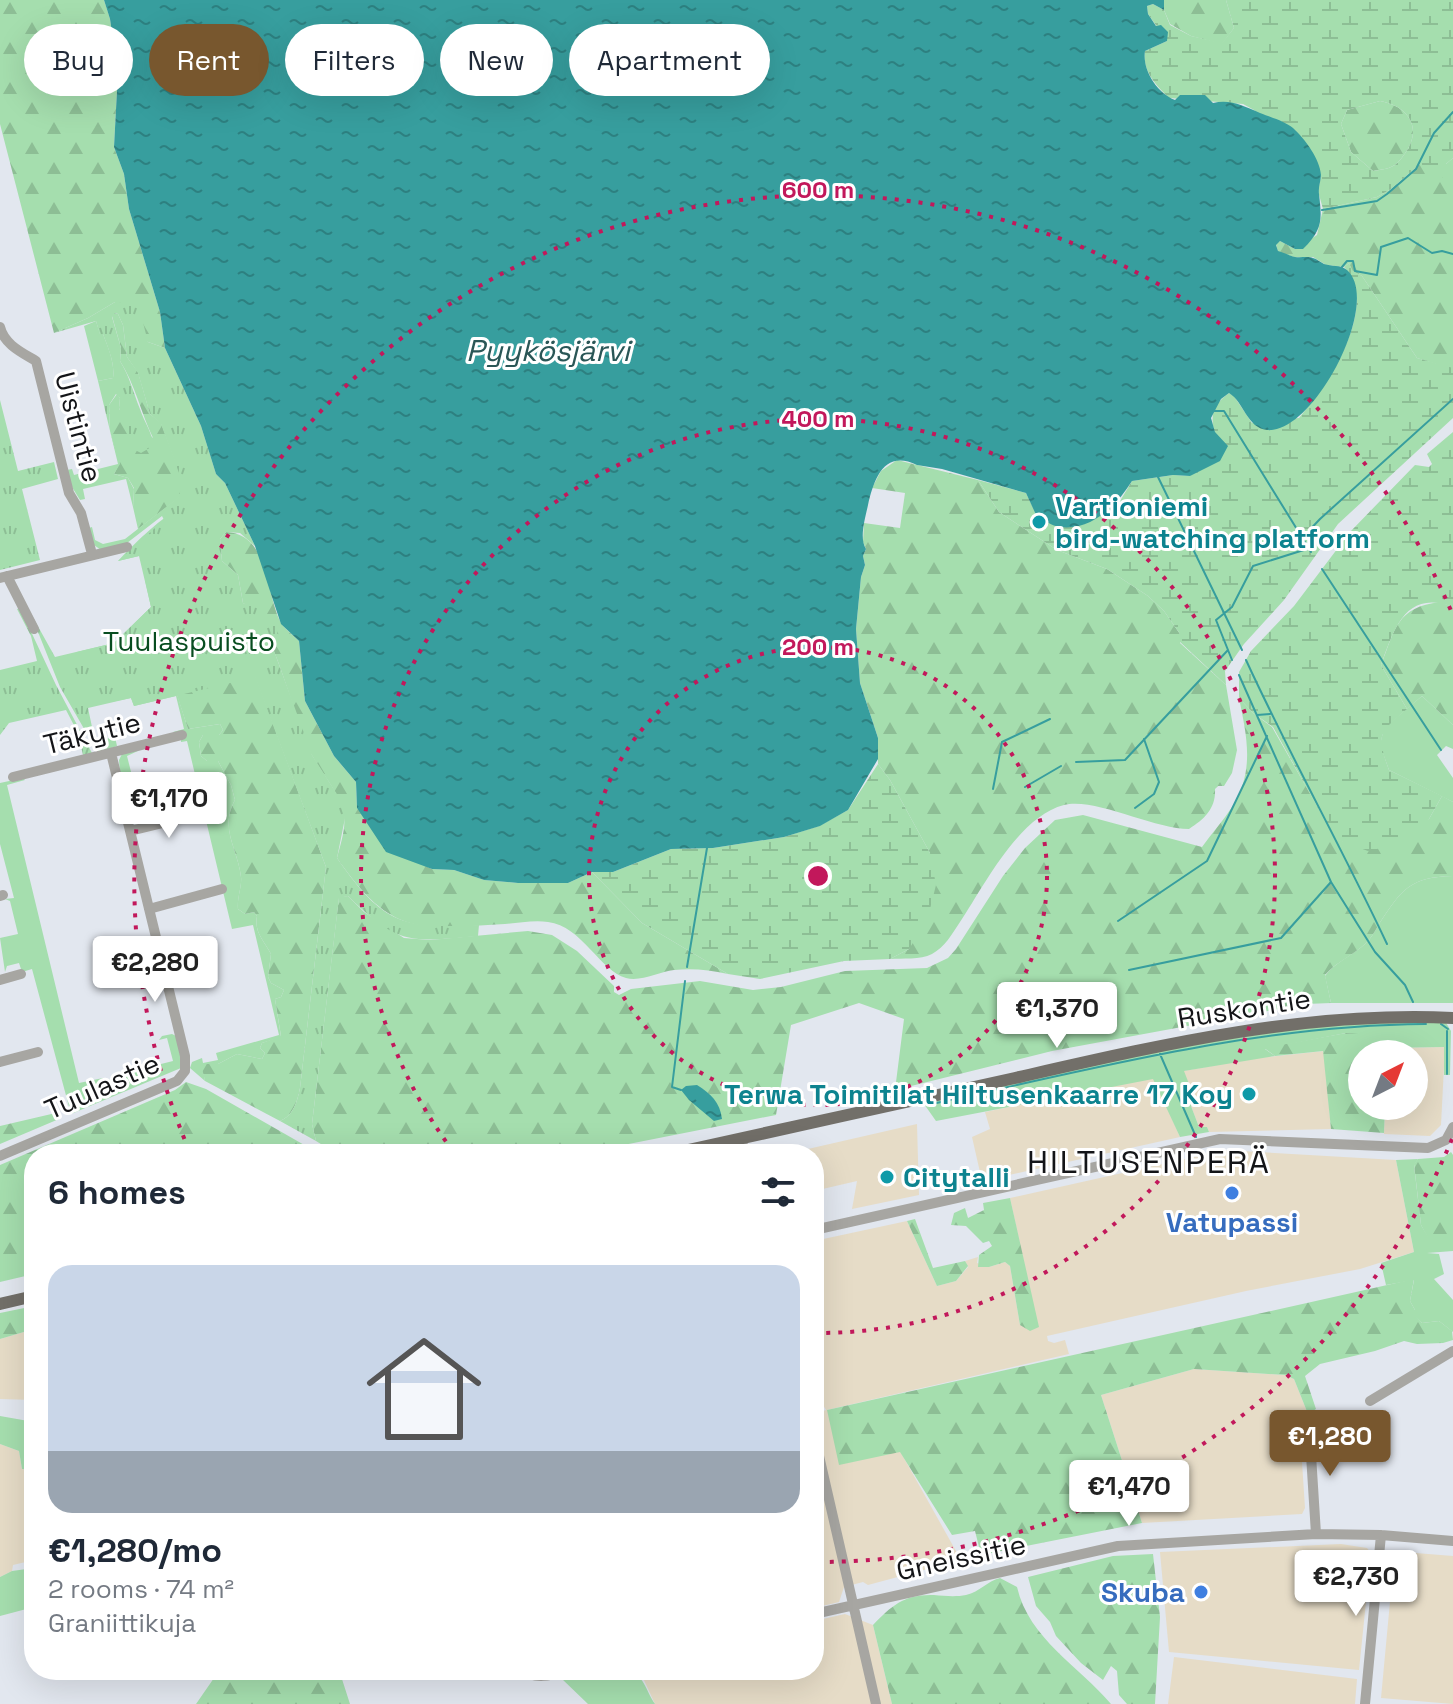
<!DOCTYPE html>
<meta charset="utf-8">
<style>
body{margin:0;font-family:"Space Grotesk",sans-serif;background:#f6f6f7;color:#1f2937;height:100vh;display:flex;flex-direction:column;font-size:30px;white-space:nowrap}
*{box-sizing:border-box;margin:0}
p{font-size:26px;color:#747a83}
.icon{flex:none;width:44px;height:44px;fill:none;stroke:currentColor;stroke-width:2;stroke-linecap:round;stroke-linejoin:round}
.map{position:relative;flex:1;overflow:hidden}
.panel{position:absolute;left:24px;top:1144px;width:800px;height:536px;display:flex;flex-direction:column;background:#fff;border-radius:32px;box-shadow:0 8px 32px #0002}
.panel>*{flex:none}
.hud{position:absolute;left:24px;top:24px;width:800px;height:72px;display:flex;gap:16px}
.needle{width:52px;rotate:42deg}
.controls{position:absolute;left:1348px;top:1040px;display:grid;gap:16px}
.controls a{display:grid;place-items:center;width:80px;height:80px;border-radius:50%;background:#fff;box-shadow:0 8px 32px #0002;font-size:40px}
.price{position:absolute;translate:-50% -68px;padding:0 18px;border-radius:8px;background:#fff;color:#222;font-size:26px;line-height:52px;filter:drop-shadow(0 2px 4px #0008)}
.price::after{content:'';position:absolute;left:50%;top:48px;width:24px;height:18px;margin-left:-12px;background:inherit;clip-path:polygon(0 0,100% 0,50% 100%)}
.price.active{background:#78572e;color:#fff}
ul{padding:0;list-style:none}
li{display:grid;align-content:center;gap:16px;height:424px;padding:0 24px}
li span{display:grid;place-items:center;height:248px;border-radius:24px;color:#555}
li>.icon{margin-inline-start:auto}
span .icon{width:144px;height:144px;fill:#fffc;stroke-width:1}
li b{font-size:34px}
h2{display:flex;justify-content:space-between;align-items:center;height:96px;padding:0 24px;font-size:34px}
.chip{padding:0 28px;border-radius:36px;background:#fff;box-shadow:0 8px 32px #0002;font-size:28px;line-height:72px}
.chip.active{background:#78572e;color:#fff}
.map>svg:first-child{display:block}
.commercial{fill:#e6dcc7}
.green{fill:#a5deae}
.forest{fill:url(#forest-firs)}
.wetland{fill:url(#wetland-marsh);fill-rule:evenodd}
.park{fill:url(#park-tufts)}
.water{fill:url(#water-ripples)}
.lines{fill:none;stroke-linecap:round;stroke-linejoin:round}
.stream{stroke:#379e9e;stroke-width:2}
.minor{stroke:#a7a6a2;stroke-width:10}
.major{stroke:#726f69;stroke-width:12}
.ring{fill:none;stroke:#c2185b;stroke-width:4;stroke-dasharray:4 8}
.culture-dot{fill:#0f9aa8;stroke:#fff;stroke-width:3}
.shop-dot{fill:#3f7fe0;stroke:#fff;stroke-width:3}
.labels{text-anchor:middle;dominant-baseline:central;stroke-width:6;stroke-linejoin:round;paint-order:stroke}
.street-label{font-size:28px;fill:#141518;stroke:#fff}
.culture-label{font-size:28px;font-weight:bold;fill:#0d838f;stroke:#fff;text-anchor:start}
.park-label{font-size:28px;fill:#084d20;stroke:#fff}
.shop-label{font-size:28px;font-weight:bold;fill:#366cbe;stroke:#fff}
.water-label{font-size:30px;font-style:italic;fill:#2a5656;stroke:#fff}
.quarter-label{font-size:32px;letter-spacing:2px;fill:#141518;stroke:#fff}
.centre{fill:#c2185b;stroke:#fff;stroke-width:4}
.ring-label{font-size:24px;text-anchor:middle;font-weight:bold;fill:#c2185b;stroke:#fff;stroke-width:6;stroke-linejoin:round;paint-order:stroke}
</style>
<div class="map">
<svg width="1453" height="1704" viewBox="0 0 1453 1704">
<defs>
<pattern id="forest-firs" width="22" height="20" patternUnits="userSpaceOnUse" patternTransform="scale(2)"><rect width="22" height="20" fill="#a5deae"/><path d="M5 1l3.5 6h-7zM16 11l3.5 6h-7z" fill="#8dbe95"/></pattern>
<pattern id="wetland-marsh" width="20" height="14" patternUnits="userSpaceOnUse" patternTransform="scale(2)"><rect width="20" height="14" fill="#a5deae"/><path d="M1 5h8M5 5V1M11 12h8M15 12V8" fill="none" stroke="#8dbe95"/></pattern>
<pattern id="park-tufts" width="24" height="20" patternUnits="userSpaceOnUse" patternTransform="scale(2)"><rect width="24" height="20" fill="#a5deae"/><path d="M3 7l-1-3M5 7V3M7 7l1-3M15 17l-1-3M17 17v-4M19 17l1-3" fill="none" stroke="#8dbe95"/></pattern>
<pattern id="water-ripples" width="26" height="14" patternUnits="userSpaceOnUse" patternTransform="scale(2)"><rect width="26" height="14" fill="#379e9e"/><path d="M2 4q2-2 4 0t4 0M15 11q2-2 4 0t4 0" fill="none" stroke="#2d8080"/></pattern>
</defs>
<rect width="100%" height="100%" fill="#e2e7ef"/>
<path class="commercial" d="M1445 1047 1441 1125 1430 1136 1384 1134 1385 1106H1414V1054H1383L1386 1048Z
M1324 1051 1331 1129 1209 1132 1207 1127H1199L1191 1106 1183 1071 1257 1058Z
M1154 1078 1180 1137 982 1181 972 1137 990 1129 985 1112Z
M917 1124 919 1195 852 1209 857 1181 814 1191V1154H786Z
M1225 1150 1396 1160 1414 1252 1360 1269 1246 1291 1047 1336 1048 1341 1054 1343 1065 1340 1069 1354 827 1410 900 1451 961 1560 868 1585 863 1582 844 1587 839 1602 814 1608V1414L826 1410 823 1405 814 1365V1241L907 1221 937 1286 956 1281 968 1267 965 1261 978 1257 977 1263 989 1267 1005 1262 1010 1266 1020 1325 1038 1327 1010 1198Z
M34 1329V1400L0 1399V1339Z
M1194 1369 1285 1375 1294 1379 1308 1414 1299 1416 1305 1508 1302 1514 1142 1523 1101 1395Z
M0 1444 19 1451 22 1469 34 1470V1560L13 1565 12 1571 0 1577Z
M1341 1544 1367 1548 1371 1553 1359 1670 1169 1652 1160 1552Z
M1403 1552 1453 1556V1704L1381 1698 1394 1559Z
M845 1614 873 1625 892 1704H655L643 1678 641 1670H814V1621Z
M1174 1657 1357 1679 1355 1704H1168Z"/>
<path class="green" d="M96 321 100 334H103C108 347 115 363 113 378L98 381 84 326Z
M204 500C211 510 207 540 211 555 218 589 236 624 248 656L164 686 165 694 171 692 177 694 188 729 220 724 223 730 219 735H203L199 742 201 756 207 761H218L231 785 235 800C219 829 238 849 241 877 242 887 237 897 238 909L245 914 254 912 257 916C254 933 264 940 271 954L268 977 271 983 284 990 281 997 275 999 281 1037 262 1043 260 1048 265 1053 262 1059 237 1054 218 1064H202L205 1081 190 1068 192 1062 202 1058 203 1063 218 1060 216 1053 279 1035 253 925 232 929 187 741 181 742V733L173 732 184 729 176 696 134 706 131 698 111 702 81 671 77 652 114 643 151 607 145 580 164 562 168 551 182 540 202 534 200 525 183 515 178 518V524C165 535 145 542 139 556L118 561C137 541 177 500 204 500Z
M1422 696 1453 725V749L1446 746 1437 755 1453 778V802L1389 770 1380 745 1384 728Z
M140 750 127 756 144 823 139 824 132 819 122 778 130 775V772H120L119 760 122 754Z
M23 778 25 780 7 785 79 1083 103 1078 104 1081 117 1078V1075L173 1061 167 1038 159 1040 162 1036 172 1034 176 1036 181 1059V1068L71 1114 32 969 22 972 19 963 7 966 5 972 0 938 18 934 10 901 5 899 14 898 0 844V783Z
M1453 876V1003H1331L1325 976C1335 962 1352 956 1365 944 1371 939 1375 931 1379 924 1402 889 1410 877 1453 876Z
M1445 1021 1451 1031 1450 1075H1444V1047L1386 1048 1388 1040 1346 1033 1265 1049 1275 1056 1184 1071 1196 1102 1191 1106 1199 1127H1207L1209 1132 1180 1137 1153 1079 936 1121 924 1104C1058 1074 1192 1037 1330 1024 1368 1020 1407 1022 1445 1021Z
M1418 1159 1414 1165 1421 1225 1430 1240 1427 1253 1439 1254 1444 1274 1434 1279 1453 1300V1332L1439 1321 1422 1323 1414 1315 1415 1310 1410 1301 1414 1280 1386 1285 1381 1263 1414 1252 1396 1160Z
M0 1416 34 1422V1470L22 1469 19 1451 0 1444Z
M34 1568V1607L0 1616V1577L12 1571Z
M620 1670C644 1670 644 1688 655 1704H588L562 1679Z"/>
<path class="forest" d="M0 0H104L110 19 118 72 114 147 124 174 129 209 160 312 165 348 148 342 115 302 88 318 54 333 0 124Z
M1164 0H1226L1234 28 1222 44 1191 36 1170 24 1164 10Z
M1380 101C1407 106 1423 126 1406 152 1403 156 1398 164 1393 166 1388 169 1379 170 1373 171L1351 152 1341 124 1347 110Z
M1453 158V368L1452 369 1417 358 1362 276 1352 271 1349 263 1344 267 1326 265 1313 257H1294L1278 252 1276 244 1280 241 1295 249 1317 235 1323 209 1377 197 1391 189 1420 164H1446Z
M114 313 118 314 123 325 127 357 138 372 150 414 161 423 183 481 180 497 138 529 133 507 134 488 128 478 114 474 119 464 110 431 109 405 117 394 120 398 119 409 153 438C141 413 135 384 120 361L121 348 112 316Z
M897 460 978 480 999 512 1057 550 1107 569 1148 596 1164 611 1180 634V643L1226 685 1237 750 1232 773 1224 786H1218L1215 789C1216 808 1205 819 1189 829 1154 829 1094 797 1064 805 1018 817 984 886 960 922 952 934 945 947 932 954 920 960 903 958 890 959L909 949 930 853 890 780 878 764V738L860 683 856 629 861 577 865 565 863 556 866 549 863 542 864 523 900 528 905 493 872 488 881 471Z
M226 532C270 534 265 593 281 623 285 629 293 635 299 641L305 701 334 756 356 782 357 808 417 862 432 869 454 870 484 880 518 883H568L592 872 642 923 728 974C709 970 693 968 674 970 659 972 641 982 626 978 600 971 582 926 548 922 534 920 518 923 505 924 417 929 392 937 337 858 340 846 346 829 344 816 340 793 324 777 313 757 295 725 272 616 243 603L238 575 222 561 220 539Z
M1440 602 1453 607V725L1422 696 1407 709 1381 665C1395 629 1397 607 1440 602Z
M248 656 326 867 300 1088C297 1102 294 1115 280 1121L205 1081 201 1064H218L237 1054 262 1059 265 1053 260 1048 262 1043 281 1036 275 999 281 997 284 990 271 983 268 977 271 954C264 940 254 933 257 916L254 912 245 914 238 909C237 896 242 887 241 877 238 849 219 829 235 800L231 785 218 761H207L201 756 199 742 203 735H219L223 730 220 724 188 729 177 695Z
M1239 698 1253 713 1272 727 1336 839 1345 842 1429 819 1442 796 1453 802V876C1410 877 1402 889 1379 924 1375 931 1371 939 1365 944 1352 956 1336 962 1325 975L1331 1003 1306 1004 1052 1051 895 1090 904 1019 859 1003 791 1025 776 1115 578 1154H360L355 1152 354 1154H337L316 1141 312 1124 339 897 348 896 364 912 404 938 430 940 528 931 552 935 577 951 614 986V992L619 995 631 989 700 981 753 990 781 987 845 971 927 968 948 958 956 949 1003 876 1025 848 1055 820 1083 815 1202 847C1212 833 1223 821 1232 807 1255 771 1247 737 1239 698Z
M1346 1033 1384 1036 1388 1040 1383 1054H1362V1106H1385L1384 1133 1331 1129 1323 1051 1275 1056 1264 1048Z
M186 1082 206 1089 320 1154H34V1274L0 1282V1165L175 1090Z
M60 1112 59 1119 0 1144V1126Z
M1451 1152 1453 1155V1251L1427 1253 1423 1246 1429 1240 1421 1225 1414 1164 1418 1159 1444 1157Z
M1010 1198 1039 1327 1030 1331 1020 1325 1010 1266 1005 1262 989 1267H978L979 1255 992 1246 989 1241 983 1243 966 1226 951 1225 954 1213 965 1208 968 1218 984 1210 983 1203Z
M915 1219 933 1268 965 1261 968 1266 956 1281 937 1286 907 1221Z
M1414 1279 1410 1301 1415 1310V1315L1422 1323 1439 1321 1452 1331 1453 1340 1443 1343 1417 1344 1404 1341 1375 1351 1320 1364 1305 1376 1316 1409 1308 1414 1294 1379 1285 1375 1194 1369 1101 1395 1142 1523 981 1555 975 1531 952 1535 900 1452 839 1465 827 1410Z
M34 1306V1329L0 1339V1313Z
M1153 1554 1160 1617 1155 1704H1127L1119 1695 1117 1671 1111 1666 1103 1680 1081 1663 1056 1636 1050 1622 1036 1606 1028 1577 1113 1556Z
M1000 1578 1017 1587C1029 1639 1079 1666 1111 1704H892L873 1625C892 1605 905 1594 934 1595 945 1596 956 1597 966 1595 980 1592 987 1581 1000 1578Z
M256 1670H334L341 1676 350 1704H196L214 1678Z"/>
<path class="wetland" d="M1226 0H1453V158L1446 164 1442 178 1420 164 1391 189 1377 197 1323 209 1318 191 1321 176 1254 110 1243 104 1169 98C1156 85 1142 71 1145 51L1167 41 1148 14 1147 6 1153 4 1164 10 1170 25 1191 36 1222 43 1234 28ZM1380 101C1407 106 1423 126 1406 152 1403 156 1398 164 1393 166 1388 169 1379 170 1373 171L1351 152 1341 124 1347 110Z
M1349 263 1353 271 1362 276 1417 358 1453 368V418L1338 524 1284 600 1244 644 1225 671 1226 685 1180 642V634L1164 611 1148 596 1107 569 1057 550 999 512 978 480 1026 493 1037 516 1059 527 1079 525 1120 501 1132 481 1173 475 1190 476 1215 433C1209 415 1214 404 1229 393L1234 396 1252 423 1299 418C1327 385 1381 306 1344 267Z
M1453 432V607C1405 589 1394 630 1381 665L1407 709C1379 733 1376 734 1389 770L1442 796 1429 819 1394 845 1368 851 1335 839 1273 727 1253 713 1239 698V672L1251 651 1294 606 1350 532 1415 465 1429 467 1432 464 1427 454Z
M878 764 890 780 930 853 936 885 927 921 909 949 890 959 844 961 760 979 728 974 642 923 592 872H613L671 849 713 848 784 837 819 826 848 810Z"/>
<path class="park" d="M115 302 138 303 148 342 165 348 201 426 216 474 225 483 255 546 240 533 226 532 220 539 222 561 238 575 243 603 251 606 256 605C271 614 278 627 281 645L273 648 312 755 342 802 345 818 337 858C383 924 402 929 479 925L478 936C410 942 399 946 348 896L339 898 312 1124 316 1141 280 1121C294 1115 297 1102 300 1088L326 867 255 677 134 706 131 698 88 708 95 741 115 737 117 746 98 753 60 687 30 612 55 657 114 643 151 607 139 556 118 561 164 520 162 516 127 543 101 550 94 545 89 528 92 527 95 540 103 544 125 539 179 497 182 481 161 424 150 414 138 373 127 357 123 325 118 314 115 313 112 317 121 348 120 361C130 377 133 392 140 409 144 422 153 433 153 446L141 453 133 449 119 408 120 398 116 394 109 405 110 431 120 464 114 474 128 478 134 489 133 507 126 479 83 489 85 499 80 500 72 487 67 470 72 469 74 475 118 464 98 381 113 378C115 363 108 348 103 334L100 335 96 321 54 333 88 318Z
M0 400 18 471 54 462 58 479 22 489 40 560 0 570Z
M20 608 56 685 92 753 83 755 78 733 66 710 9 723 0 735V670L37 661 31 636 17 609Z"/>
<path class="water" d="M104 0H1164V10L1153 4 1147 6 1148 14 1156 26 1161 25 1168 32 1167 41 1145 51C1142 70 1157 93 1175 100L1180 95H1205L1213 103C1231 99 1243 106 1260 113 1270 117 1285 121 1293 128 1305 139 1320 159 1321 175 1321 181 1318 187 1319 194 1322 220 1323 229 1303 249H1295L1280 241 1276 245 1278 251C1285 253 1290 256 1295 257 1301 258 1308 256 1313 258 1317 259 1320 262 1324 264 1332 267 1340 264 1347 270 1383 302 1313 435 1267 430 1247 428 1244 402 1229 393L1221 399 1211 418 1215 432 1228 446 1220 461 1190 476 1173 475 1132 481C1117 505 1092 531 1060 527 1052 526 1044 520 1037 517L1026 493 942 469 917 465C884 449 874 479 868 505 865 519 859 538 866 549L863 556 865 565 861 577 856 629 860 683 878 738V759L848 810 820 826 784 837 713 848 671 849 613 872H592L568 883H518L484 880 454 870 432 869 386 852 357 808 356 782 334 756 305 701 299 641 281 624 255 546 225 483 216 474 201 426 165 348 160 312 129 209 124 174 114 147 118 72 110 19Z
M697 1085C711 1094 720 1102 722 1119L714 1121 689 1100 681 1090 686 1086Z"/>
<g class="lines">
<path class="stream" d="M1322 210 1377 201 1387 194 1416 169 1434 133 1453 112
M1342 267 1347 261H1353L1355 271 1377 275 1381 247 1408 238 1432 253 1442 251 1453 254
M1213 411H1224L1311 552
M1158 477 1242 650
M1303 537 1320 519 1453 399
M1322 569 1441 750
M1232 660 1216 620 1232 607 1253 566 1307 549
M1246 660C1290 756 1342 848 1387 944
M1239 675 1331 882 1375 952 1405 985 1413 1002
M1257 715 1270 714
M1076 762 1125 760 1228 650
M1025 787 1061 766
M993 789 1002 742 1050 719
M1135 808 1154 794 1159 782 1144 739
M1118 921 1207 861 1267 736
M687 967 707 848
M1129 970 1281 938 1331 882
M1441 1024 1448 1029
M1160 1054 1196 1137
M1447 1074V1031
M681 1090 672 1087 685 981
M927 1105C1092 1069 1257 1025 1426 1024"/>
<path class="minor" d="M0 327C4 344 21 352 36 361L69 493 81 513 92 554
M7 576 34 629
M0 578 127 547
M13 777 182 735
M130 831 200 814
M0 896 3 895
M149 909 222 889
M0 980 21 974
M0 1062 38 1052
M742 1138 744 1154
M0 1156 177 1081 185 1071V1056L111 753
M814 1230 1220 1139 1428 1148 1446 1140 1453 1127
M1370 1401 1453 1351
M1309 1423 1316 1534
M814 1434 876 1704
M814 1614 1118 1546 1316 1534 1381 1535 1453 1541
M520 1670C537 1681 556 1674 574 1670
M1365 1704 1381 1535"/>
<path class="major" d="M670 1154C785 1128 900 1104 1015 1078 1160 1045 1303 1011 1453 1018
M0 1304 34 1296"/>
</g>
<g class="ring">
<circle cx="818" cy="876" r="229"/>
<path d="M453 1151A457 457 0 1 1 814 1333"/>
<path d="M1452 1139A686 686 0 0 1 818 1562M189 1150A686 686 0 1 1 1452 613"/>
</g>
<g class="culture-dot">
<circle cx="1039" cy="522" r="8"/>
<circle cx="1249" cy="1094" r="8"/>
<circle cx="887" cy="1177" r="8"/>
</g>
<g class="shop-dot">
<circle cx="1232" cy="1193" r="8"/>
<circle cx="1201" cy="1592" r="8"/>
</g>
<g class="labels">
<g class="street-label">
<text transform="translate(79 427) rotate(75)">Uistintie</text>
<text transform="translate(92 733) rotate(-14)">Täkytie</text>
<text transform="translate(1244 1008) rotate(-9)">Ruskontie</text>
<text transform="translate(102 1086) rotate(-24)">Tuulastie</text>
<text transform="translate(961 1557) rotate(-12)">Gneissitie</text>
</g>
<g class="culture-label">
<text x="1055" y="506">Vartioniemi<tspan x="1055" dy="32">bird-watching platform</tspan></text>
<text x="1233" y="1094" text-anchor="end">Terwa Toimitilat Hiltusenkaarre 17 Koy</text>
<text x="903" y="1177">Citytalli</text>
</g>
<g class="park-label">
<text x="189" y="641">Tuulaspuisto</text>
</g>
<g class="shop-label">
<text x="1232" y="1222">Vatupassi</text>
<text x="1185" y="1592" text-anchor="end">Skuba</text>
</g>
<g class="water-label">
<text x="548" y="350">Pyykösjärvi</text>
</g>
<g class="quarter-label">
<text x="1149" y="1162">HILTUSENPERÄ</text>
</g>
</g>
<circle cx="818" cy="876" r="12" class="centre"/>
<g class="ring-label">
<text x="818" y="198">600 m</text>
<text x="818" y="427">400 m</text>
<text x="818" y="655">200 m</text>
</g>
</svg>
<div class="controls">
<a><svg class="needle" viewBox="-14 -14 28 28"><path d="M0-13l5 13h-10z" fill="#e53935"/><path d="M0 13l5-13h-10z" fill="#747a83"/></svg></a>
</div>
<b class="price" style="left:169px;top:840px">€1,170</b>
<b class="price" style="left:155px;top:1004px">€2,280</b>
<b class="price" style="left:1057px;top:1050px">€1,370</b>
<b class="price active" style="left:1330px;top:1478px">€1,280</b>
<b class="price" style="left:1129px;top:1528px">€1,470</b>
<b class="price" style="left:1356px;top:1618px">€2,730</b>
<div class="hud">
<a class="chip">Buy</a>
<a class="chip active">Rent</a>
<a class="chip">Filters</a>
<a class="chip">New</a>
<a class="chip">Apartment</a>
</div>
<section class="panel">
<h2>6 homes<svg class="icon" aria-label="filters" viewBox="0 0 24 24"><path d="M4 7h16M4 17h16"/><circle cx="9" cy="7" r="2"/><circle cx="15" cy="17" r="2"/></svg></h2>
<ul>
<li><span style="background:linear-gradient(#c9d6e8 75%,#9aa5b1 0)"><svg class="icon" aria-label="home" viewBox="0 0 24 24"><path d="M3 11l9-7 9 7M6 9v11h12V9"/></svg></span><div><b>€1,280/mo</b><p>2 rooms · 74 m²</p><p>Graniittikuja</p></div></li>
</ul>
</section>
</div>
